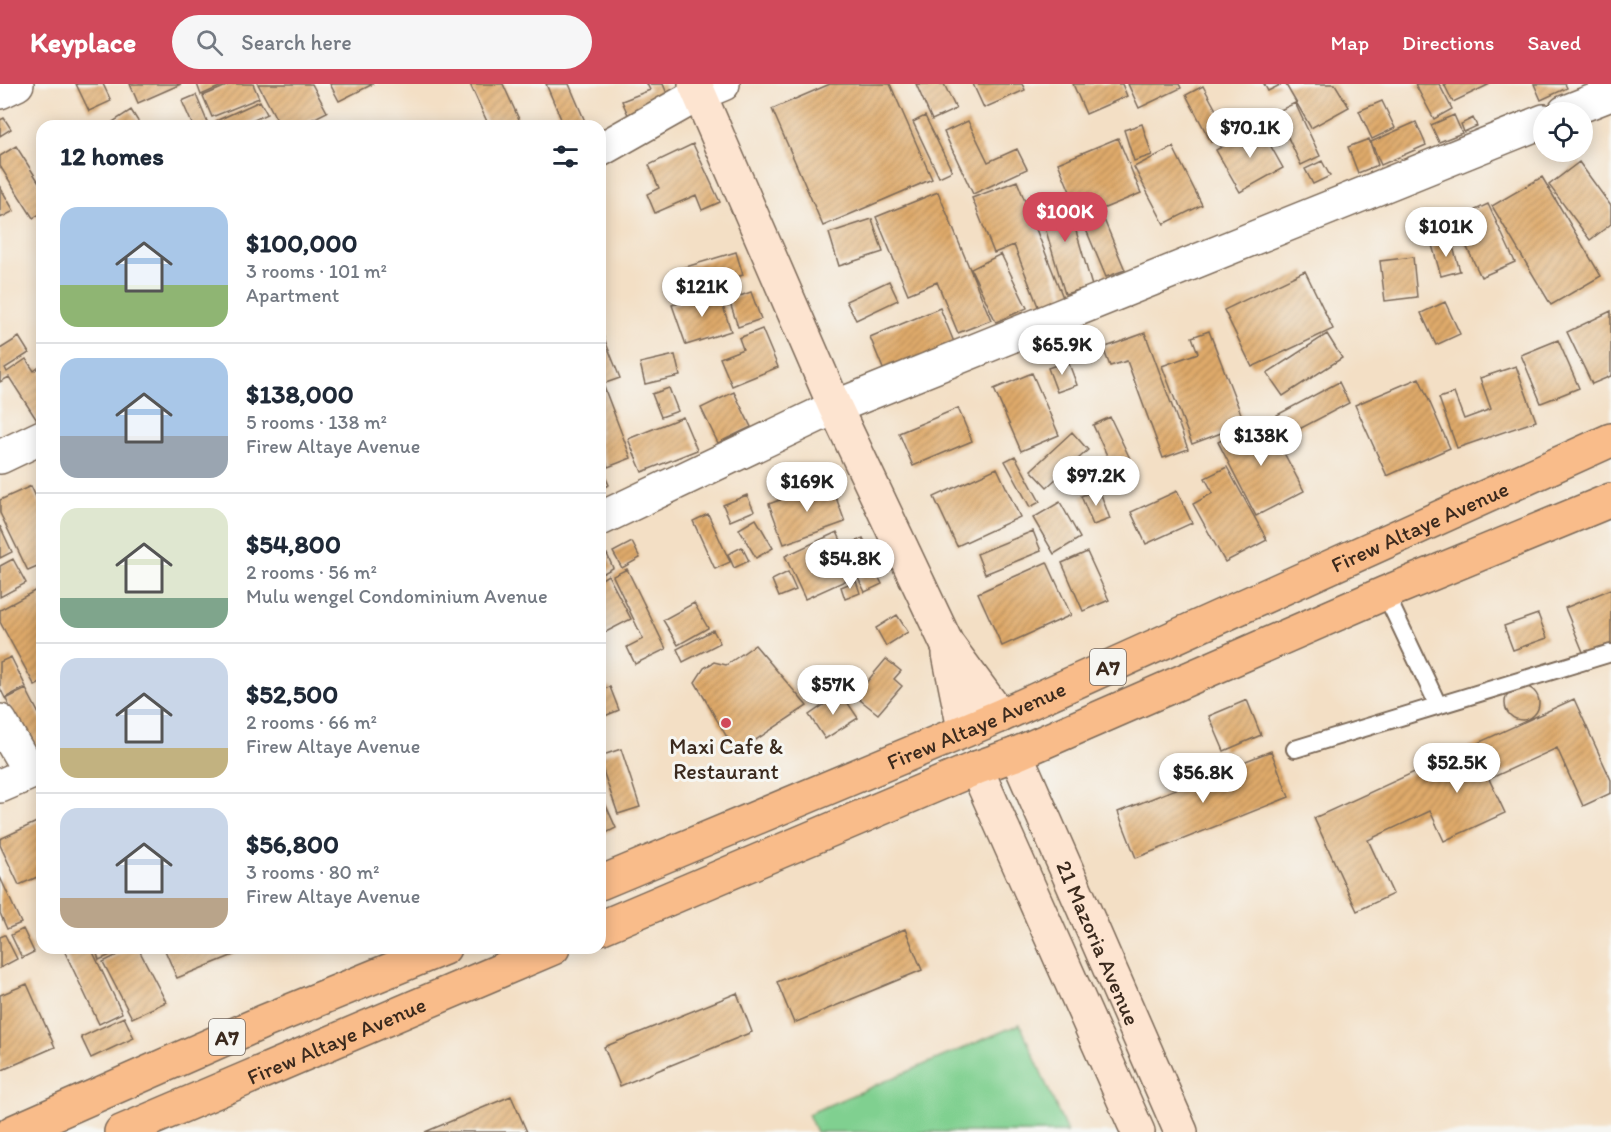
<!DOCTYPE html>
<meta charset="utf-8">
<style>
body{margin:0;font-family:Itim,sans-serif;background:#f6f6f7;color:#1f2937;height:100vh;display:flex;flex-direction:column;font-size:22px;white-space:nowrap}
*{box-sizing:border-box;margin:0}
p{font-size:20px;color:#747a83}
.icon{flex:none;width:33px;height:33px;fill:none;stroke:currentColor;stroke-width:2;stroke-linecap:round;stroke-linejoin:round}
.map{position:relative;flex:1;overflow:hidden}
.panel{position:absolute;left:36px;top:36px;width:570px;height:834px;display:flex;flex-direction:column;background:#fff;border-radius:18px;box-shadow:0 3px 15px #0003}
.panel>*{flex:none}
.controls{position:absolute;left:1533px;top:18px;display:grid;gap:12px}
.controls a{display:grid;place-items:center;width:60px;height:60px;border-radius:50%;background:#fff;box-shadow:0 3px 15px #0003;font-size:30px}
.price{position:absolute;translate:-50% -51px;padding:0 14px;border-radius:21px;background:#fff;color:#222;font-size:20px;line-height:39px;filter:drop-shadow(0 2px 3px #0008)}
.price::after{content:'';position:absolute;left:50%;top:36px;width:18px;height:14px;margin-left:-9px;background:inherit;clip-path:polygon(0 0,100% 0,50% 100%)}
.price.active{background:#d1495b;color:#fff}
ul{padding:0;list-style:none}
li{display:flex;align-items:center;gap:18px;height:150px;padding:0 24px}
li+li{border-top:2px solid #e0e1e3}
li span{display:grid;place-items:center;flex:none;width:168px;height:120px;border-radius:18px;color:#555}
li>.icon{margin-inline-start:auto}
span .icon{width:72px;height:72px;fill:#fffc;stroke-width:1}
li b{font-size:26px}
h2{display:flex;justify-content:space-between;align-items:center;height:72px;padding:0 24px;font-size:26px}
header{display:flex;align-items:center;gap:36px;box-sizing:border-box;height:84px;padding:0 30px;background:#d1495b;color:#fff}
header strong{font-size:28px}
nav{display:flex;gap:33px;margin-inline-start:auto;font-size:21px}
.search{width:420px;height:54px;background:#f6f6f7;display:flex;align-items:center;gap:15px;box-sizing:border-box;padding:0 21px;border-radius:33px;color:#747a83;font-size:22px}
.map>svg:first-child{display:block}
.pitch{fill:#80d090;stroke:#5e7d57;stroke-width:1.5}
.building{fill:url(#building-hatch)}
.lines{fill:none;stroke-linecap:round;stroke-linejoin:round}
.lane-casing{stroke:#7b6958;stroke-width:20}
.street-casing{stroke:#7b6958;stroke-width:36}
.secondary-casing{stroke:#7b6958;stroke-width:36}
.highway-casing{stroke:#7b6958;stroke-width:36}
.lane{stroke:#fff;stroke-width:16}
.street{stroke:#fff;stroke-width:33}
.secondary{stroke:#fde4d0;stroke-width:33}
.highway{stroke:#f9bc8a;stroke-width:33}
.poi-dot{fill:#d1495b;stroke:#f6f6f2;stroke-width:2}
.labels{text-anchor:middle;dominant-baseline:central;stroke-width:6;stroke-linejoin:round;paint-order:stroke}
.shield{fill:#f6f6f2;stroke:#73675e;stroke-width:1.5}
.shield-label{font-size:21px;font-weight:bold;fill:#3b2a1e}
.street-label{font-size:22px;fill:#3b2a1e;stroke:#f6f6f2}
.poi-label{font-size:22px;fill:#3b2a1e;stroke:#f6f6f2}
</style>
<header>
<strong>Keyplace</strong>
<div class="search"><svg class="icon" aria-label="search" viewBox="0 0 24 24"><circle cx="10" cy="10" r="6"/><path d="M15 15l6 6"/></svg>Search here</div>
<nav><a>Map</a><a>Directions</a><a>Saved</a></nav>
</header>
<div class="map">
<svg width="1611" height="1048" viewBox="0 0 1611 1048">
<defs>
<pattern id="building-hatch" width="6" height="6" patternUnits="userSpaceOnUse" patternTransform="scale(1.5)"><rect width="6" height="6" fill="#dfaa6b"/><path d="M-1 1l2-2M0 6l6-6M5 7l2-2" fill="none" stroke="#b68b57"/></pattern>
</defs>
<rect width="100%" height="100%" fill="#f6f6f2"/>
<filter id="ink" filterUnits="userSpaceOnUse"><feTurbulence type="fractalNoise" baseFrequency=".0167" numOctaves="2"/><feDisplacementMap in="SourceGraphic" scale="12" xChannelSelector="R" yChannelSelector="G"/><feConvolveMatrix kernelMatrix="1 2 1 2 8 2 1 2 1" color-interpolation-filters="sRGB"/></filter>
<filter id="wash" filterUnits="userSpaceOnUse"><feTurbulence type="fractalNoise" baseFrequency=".008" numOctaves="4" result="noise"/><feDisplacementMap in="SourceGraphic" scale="24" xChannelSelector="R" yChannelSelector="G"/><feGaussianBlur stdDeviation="1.35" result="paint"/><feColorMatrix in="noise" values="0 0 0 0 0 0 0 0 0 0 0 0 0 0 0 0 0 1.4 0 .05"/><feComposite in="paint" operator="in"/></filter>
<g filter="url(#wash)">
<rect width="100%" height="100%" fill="#f3dfc5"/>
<path class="pitch" d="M1020 940 1067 1048H816L808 1030Z"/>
<g id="blocks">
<path class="building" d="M76 0H103L111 17 89 27Z
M130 0H181L138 19Z
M197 0H226L201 11Z
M231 0H253L259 14 212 33 203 12Z
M258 0H312L327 28 299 42H280Z
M330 0H373L339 17Z
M470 0H503L522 42H489Z
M546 0H569L587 42H564Z
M647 0H663L670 17 629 33 622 17 650 6Z
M830 0H890L932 95 823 142 772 25Z
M916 0H944L956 25 932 36Z
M973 0H1022L1025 6 984 24Z
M1073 0H1122L1127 12 1086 30Z
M1128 0H1179L1181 4 1139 24Z
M1264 0H1282L1268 7Z
M1288 0H1335L1349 23 1311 44 1286 1Z
M1415 0H1439L1452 25 1434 35Z
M1444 0H1490L1453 18Z
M1534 0H1565L1567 4 1541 16Z
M1203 2 1228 48 1211 58 1186 11Z
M196 11 209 42H193L182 17Z
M260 17 267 30 241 42H218L216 37Z
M1382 17 1395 44 1372 55 1359 27Z
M1295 19 1320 72 1301 81 1276 28Z
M131 26 141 42H109L108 41Z
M1454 31 1462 49 1439 58 1431 41Z
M925 32 952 87 939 93 913 38Z
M4 34 11 45 0 52V36Z
M1473 34 1477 42 1464 48 1461 40Z
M968 37 988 78 1017 65 1027 85 973 110 944 48Z
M1416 38 1426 61 1381 81 1371 58Z
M1142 40 1152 71 1134 77 1124 46Z
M1259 41 1283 84 1240 108 1216 66Z
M1118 54 1141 109 1100 126 1125 186 1106 193 1058 79Z
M1369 55 1378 81 1358 89 1348 63Z
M693 60 720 118 702 126 696 111 655 129 647 110 659 104 649 81Z
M16 62 42 103V129L33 134 0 82V72Z
M1173 63 1202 121 1164 140 1134 83Z
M1322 77 1330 92 1313 100 1305 85Z
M1579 78 1611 122V140L1590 156 1549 101Z
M1542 93 1601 192 1551 221 1492 122Z
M1017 97 1066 221 1041 230 1014 161 994 169 972 114Z
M0 103 14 127 0 134Z
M938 108 991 236 958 249 937 198 908 210 876 133Z
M1065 109 1092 202 1065 210 1037 117Z
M1488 120 1515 178 1481 193 1454 136Z
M872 135 883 168 839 182 829 149Z
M1451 156 1460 187 1441 192 1432 161Z
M736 168 743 191 687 209 679 185Z
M1001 170 1027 224 996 238 971 185Z
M1413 173 1417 213 1385 217 1380 177Z
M1305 187 1333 245 1252 283 1224 226Z
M889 197 898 216 856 236 846 217Z
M718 207 731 247 686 261 672 221Z
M751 208 761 235 738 243 729 216Z
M1445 218 1460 250 1436 261 1421 229Z
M940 224 956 263 886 292 870 253Z
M1611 227V292L1592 300 1567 248Z
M600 244 620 294 600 301Z
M762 245 778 283 732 302 720 274 743 265 739 254Z
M1209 247 1245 340 1192 360 1162 282 1198 269 1192 253Z
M1145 249 1188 365 1163 374 1127 277 1110 282 1103 264Z
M1327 250 1342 274 1283 312 1267 289Z
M19 253 29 269 5 284 7 288 26 275 34 287 39 283 42 288V340L40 341 9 293 0 298V265Z
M1558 256 1579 304 1541 319 1521 271Z
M675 271 680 292 645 300 640 279Z
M1068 277 1077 301 1057 308 1048 284Z
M1516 282 1536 337 1457 364 1439 314 1454 309 1464 335 1491 325 1480 294Z
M1032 289 1059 351 1021 367 994 305Z
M1419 294 1450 364 1387 392 1355 321Z
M1339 298 1349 319 1288 351 1277 331Z
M604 303 631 374 608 383 600 361V304Z
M669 304 678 327 661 333 652 310Z
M734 308 751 343 718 359 701 324Z
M958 324 972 357 913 382 899 349Z
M683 333 697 366 642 388 628 355Z
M1110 333 1134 383 1116 391 1093 341Z
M1265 333 1304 407 1256 432 1218 358Z
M1072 348 1088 366 1047 403 1031 386Z
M1015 372 1040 418 1030 423 1005 377Z
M600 382 609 401 600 405Z
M1227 383 1267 456 1225 478 1193 420 1213 409 1205 394Z
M997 384 1020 433 957 462 934 413Z
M830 397 845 438 784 460 769 420Z
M31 402 42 426V481L28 487 0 429V416Z
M1099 405 1110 435 1093 441 1081 412Z
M1177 407 1192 439 1146 460 1131 428Z
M747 411 754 427 730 437 723 421Z
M1060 418 1080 454 1054 470 1033 434Z
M708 430 730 478 715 485 693 437Z
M756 435 773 464 756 474 739 445Z
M0 442 12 468 0 474Z
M1033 447 1041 467 985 490 977 470Z
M837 448 844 463 863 454 871 470 849 480 856 492 805 515 785 472Z
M632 458 640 474 622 484 613 468Z
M742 463 749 477 734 484 728 470Z
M1087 468 1109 516 1083 527 1062 479Z
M607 470 613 484 600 491V473Z
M13 475 26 499 0 513V482Z
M1047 478 1071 531 1002 562 978 509Z
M627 485 666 565 635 580 627 563 643 555 613 492Z
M875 486 882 500 865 508 858 494Z
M788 488 796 506 779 513 772 496Z
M608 491 631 535 600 551V496Z
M856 497 860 509 845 515 841 503Z
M38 505 42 513V598L35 602 0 538V526Z
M1611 505V570L1588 580 1565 524Z
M694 519 708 544 678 561 663 536Z
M1538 530 1547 554 1513 566 1504 542Z
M897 531 908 548 886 562 876 544Z
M713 546 720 559 683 578 677 565Z
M755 561 807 622 736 669 695 598 704 584 714 578 726 581Z
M11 573 26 603 5 614 0 604V578Z
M886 575 901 587 894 595 902 602 878 630 855 612Z
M1505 619a17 17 0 1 1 34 0a17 17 0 1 1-34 0Z
M610 603 619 626 600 634V606Z
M26 605 42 636V658L30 664 6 615Z
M841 609 858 634 825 655 809 631Z
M1574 615 1611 696V709L1583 722 1557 664 1489 695 1505 729 1444 757 1430 727 1368 756 1393 810 1357 827 1314 734Z
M1247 616 1261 651 1224 667 1209 632Z
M621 665 640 723 618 730 600 678V672Z
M1271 667 1289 713 1136 774 1118 728Z
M600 708 616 744 600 752Z
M41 736 42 791 19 801 0 761V755Z
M0 793 21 839 7 845 0 829Z
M23 845 34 868 22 874 11 851Z
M905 845 922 886 794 939 777 898Z
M5 851 17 875 0 884V853Z
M63 864H91L122 929 99 940Z
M100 864H113L115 869 99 876 96 866Z
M131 864H138L166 918 132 934 103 878Z
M164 864H240L241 868 177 894Z
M27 900 55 963 0 987V911Z
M737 909 752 948 620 1002 604 963Z
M124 933 134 954 91 974 81 953Z
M511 1012 527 1048H425Z"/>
</g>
</g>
<g filter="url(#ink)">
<use href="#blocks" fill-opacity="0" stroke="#7b6958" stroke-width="1.5"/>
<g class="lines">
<defs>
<path id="lane" d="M1385 509 1438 621
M1295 665 1611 569"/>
<path id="street" d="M0 8 17 0
M1565 28 1611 10
M600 66 699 10 723 0
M0 373 42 353
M600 435 835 323 1544 37
M0 637 30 689
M0 702 42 684"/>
<g id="secondary">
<path d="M695 0 835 323 947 560 1000 632"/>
<path d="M949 570 964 645"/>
<path id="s1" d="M1016 670 1181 1048"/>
<path d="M976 684 1138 1048"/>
</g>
<g id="highway">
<path id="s2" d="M600 799 1000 632 1611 356"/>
<path d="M600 844 976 684 1016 670 1385 509 1611 416"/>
<path d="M13 1048 263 938 444 864"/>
<path id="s3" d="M121 1048 553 864"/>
</g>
</defs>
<use href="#lane" class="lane-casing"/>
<use href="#street" class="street-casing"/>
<use href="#secondary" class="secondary-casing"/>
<use href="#highway" class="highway-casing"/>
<use href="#lane" class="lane"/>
<use href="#street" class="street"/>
<use href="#secondary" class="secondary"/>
<use href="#highway" class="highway"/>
</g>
</g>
<circle class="poi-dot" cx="726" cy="639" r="6"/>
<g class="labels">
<g class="shield">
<rect x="1090" y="565" width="36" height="36" rx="4.5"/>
<rect x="209" y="935" width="36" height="36" rx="4.5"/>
</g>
<g class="shield-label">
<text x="1108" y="583">A7</text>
<text x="227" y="953">A7</text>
</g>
<g class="street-label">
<text stroke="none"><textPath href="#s2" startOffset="894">Firew Altaye Avenue</textPath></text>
<text stroke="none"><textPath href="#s2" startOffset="408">Firew Altaye Avenue</textPath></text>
<text stroke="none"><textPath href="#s1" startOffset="206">21 Mazoria Avenue</textPath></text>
<text stroke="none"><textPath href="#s3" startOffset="234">Firew Altaye Avenue</textPath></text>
</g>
<g class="poi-label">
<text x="726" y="662">Maxi Cafe &amp;<tspan x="726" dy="25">Restaurant</tspan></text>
</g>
</g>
</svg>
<div class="controls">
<a><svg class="icon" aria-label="locate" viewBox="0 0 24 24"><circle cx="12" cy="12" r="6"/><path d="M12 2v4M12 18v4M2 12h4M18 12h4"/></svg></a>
</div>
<b class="price" style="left:1250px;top:75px">$70.1K</b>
<b class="price active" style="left:1065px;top:159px">$100K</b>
<b class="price" style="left:1446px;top:174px">$101K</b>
<b class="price" style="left:702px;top:234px">$121K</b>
<b class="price" style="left:1062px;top:292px">$65.9K</b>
<b class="price" style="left:1261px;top:383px">$138K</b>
<b class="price" style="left:1096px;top:423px">$97.2K</b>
<b class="price" style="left:807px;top:429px">$169K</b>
<b class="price" style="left:850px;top:506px">$54.8K</b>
<b class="price" style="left:833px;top:632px">$57K</b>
<b class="price" style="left:1457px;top:710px">$52.5K</b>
<b class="price" style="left:1203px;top:720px">$56.8K</b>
<section class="panel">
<h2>12 homes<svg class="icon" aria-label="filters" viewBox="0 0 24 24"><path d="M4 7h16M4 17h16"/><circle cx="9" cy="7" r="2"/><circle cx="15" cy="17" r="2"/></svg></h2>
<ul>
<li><span style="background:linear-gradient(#a9c7e8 65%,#8fb573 0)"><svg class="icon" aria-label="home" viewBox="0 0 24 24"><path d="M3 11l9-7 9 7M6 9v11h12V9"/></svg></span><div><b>$100,000</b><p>3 rooms · 101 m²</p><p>Apartment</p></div></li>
<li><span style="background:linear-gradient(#a9c7e8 65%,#9aa5b1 0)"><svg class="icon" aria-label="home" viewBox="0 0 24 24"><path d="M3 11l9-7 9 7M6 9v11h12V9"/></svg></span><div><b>$138,000</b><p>5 rooms · 138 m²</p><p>Firew Altaye Avenue</p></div></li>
<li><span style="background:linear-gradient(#dfe7d0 75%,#7fa58c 0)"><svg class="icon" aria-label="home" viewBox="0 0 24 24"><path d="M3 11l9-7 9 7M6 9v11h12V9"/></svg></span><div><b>$54,800</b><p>2 rooms · 56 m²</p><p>Mulu wengel Condominium Avenue</p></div></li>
<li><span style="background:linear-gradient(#c9d6e8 75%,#c2b280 0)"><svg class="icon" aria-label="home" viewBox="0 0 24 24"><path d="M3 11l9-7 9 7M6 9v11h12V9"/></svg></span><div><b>$52,500</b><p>2 rooms · 66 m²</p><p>Firew Altaye Avenue</p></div></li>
<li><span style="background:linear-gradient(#c9d6e8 75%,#b9a48a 0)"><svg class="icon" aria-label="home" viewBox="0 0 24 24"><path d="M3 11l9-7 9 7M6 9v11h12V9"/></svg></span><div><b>$56,800</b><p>3 rooms · 80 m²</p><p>Firew Altaye Avenue</p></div></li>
</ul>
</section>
</div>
